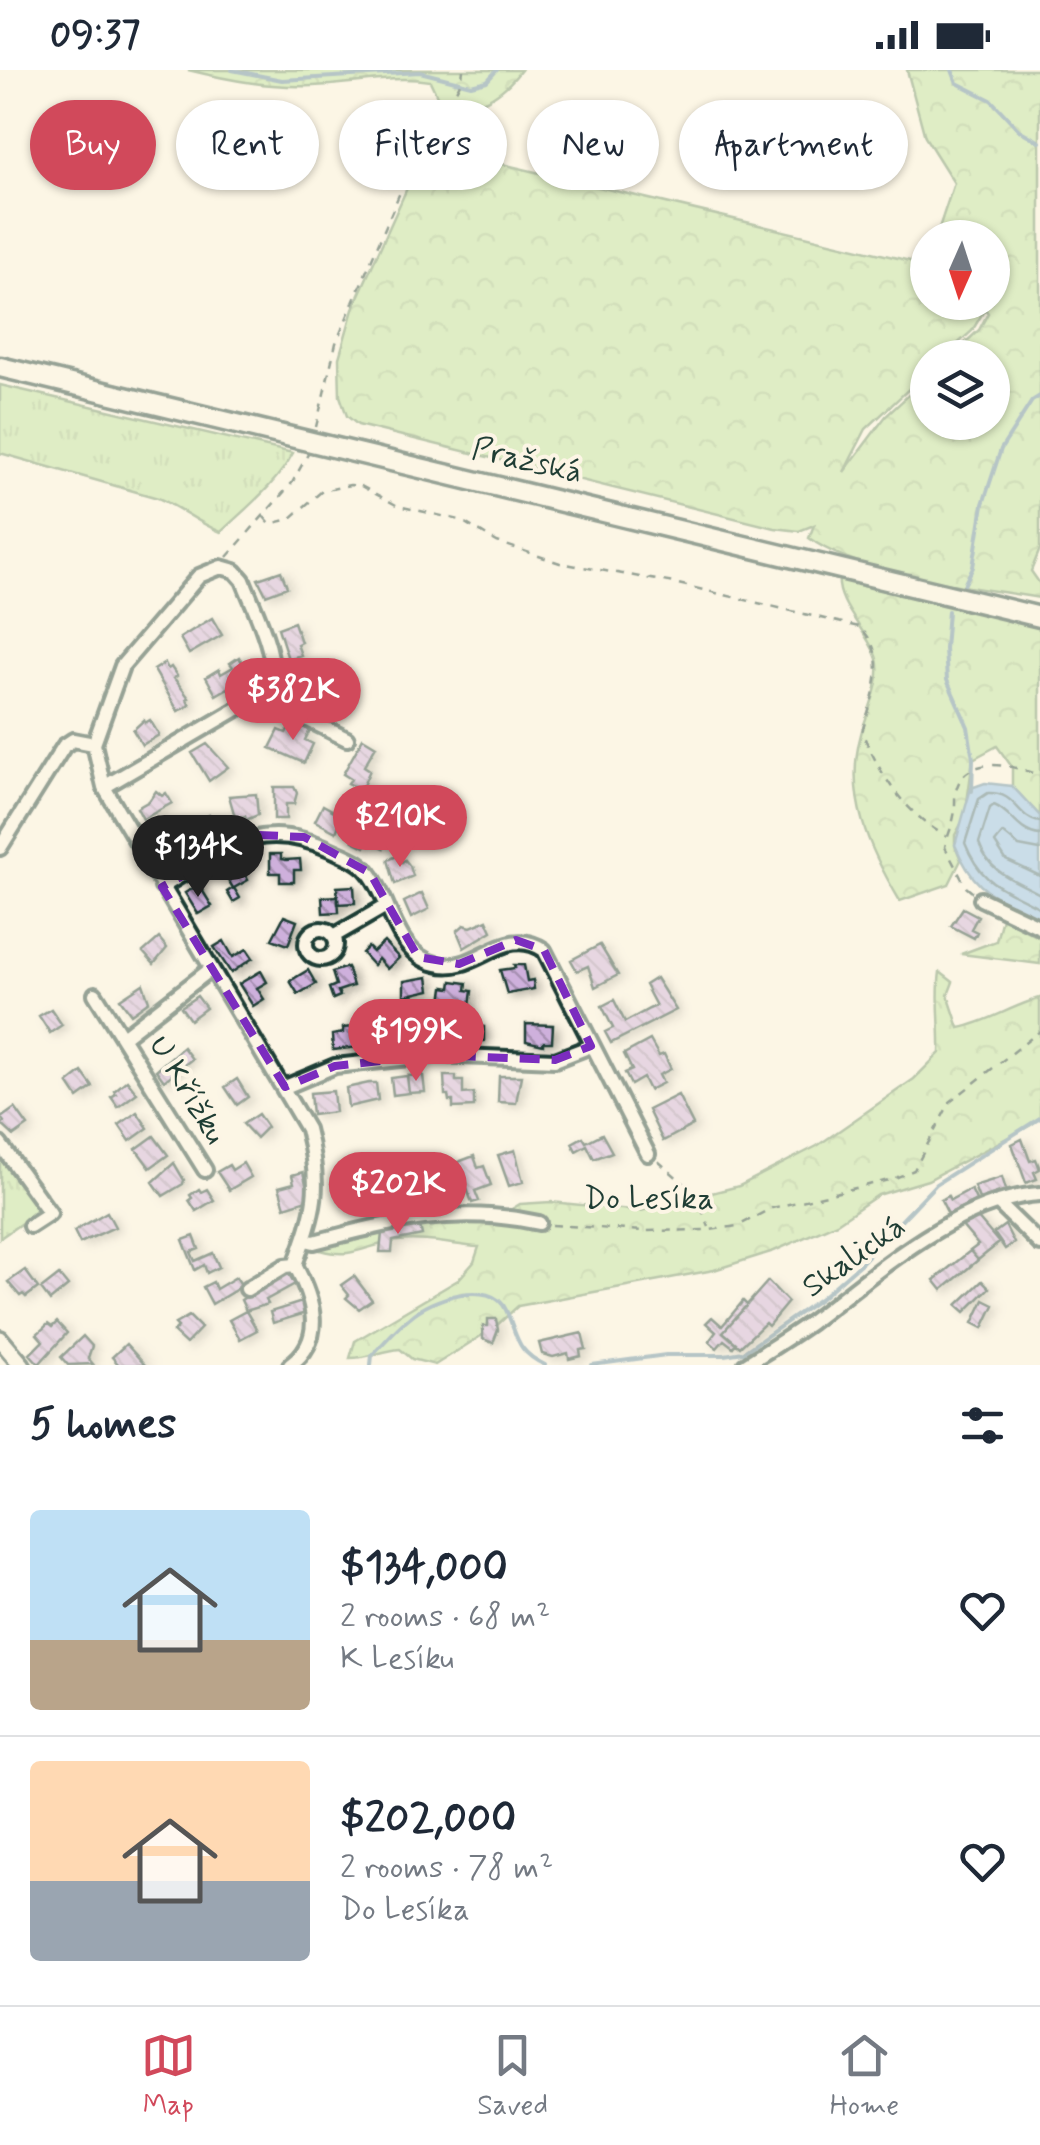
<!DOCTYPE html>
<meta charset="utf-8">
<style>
body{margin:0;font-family:Mynerve,sans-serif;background:#f6f6f7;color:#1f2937;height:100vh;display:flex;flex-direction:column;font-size:38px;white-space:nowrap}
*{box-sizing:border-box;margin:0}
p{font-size:32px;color:#747a83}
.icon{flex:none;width:55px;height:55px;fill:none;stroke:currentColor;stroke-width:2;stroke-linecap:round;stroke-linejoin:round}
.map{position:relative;height:1295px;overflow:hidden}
.details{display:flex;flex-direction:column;background:#fff;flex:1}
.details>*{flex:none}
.hud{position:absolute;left:30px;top:30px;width:980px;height:90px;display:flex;gap:20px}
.needle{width:65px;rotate:183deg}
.tools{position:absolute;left:910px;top:150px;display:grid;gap:20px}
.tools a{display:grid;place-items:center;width:100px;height:100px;border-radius:50%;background:#fff;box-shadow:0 2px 8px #0004;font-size:50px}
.price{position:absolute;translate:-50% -85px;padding:0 22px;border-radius:35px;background:#d1495b;color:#fff;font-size:32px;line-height:65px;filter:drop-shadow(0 2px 5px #0008)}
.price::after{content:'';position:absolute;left:50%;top:60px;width:30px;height:22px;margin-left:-15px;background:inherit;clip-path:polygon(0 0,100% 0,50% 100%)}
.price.active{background:#222;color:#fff}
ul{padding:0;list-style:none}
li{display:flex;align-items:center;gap:30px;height:250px;padding:0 30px}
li+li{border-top:2px solid #e0e1e3}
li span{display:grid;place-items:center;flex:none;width:280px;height:200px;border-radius:10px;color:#555}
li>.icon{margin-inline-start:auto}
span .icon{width:120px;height:120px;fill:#fffc;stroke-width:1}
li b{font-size:42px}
h2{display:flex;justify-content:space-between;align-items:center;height:120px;padding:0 30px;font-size:42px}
.tag{padding:0 35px;border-radius:45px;background:#fff;box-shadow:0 2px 8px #0004;font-size:35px;line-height:90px}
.tag.active{background:#d1495b;color:#fff}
.status{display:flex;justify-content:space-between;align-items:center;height:70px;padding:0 50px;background:#fff;direction:ltr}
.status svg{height:28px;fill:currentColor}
.menu{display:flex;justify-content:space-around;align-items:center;height:140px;border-top:2px solid #e0e1e3;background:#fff;font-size:28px;color:#747a83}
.menu a{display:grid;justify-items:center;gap:5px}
.menu .active{color:#d1495b}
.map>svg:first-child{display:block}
.grass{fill:url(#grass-tufts);stroke:#6e9068;stroke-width:2.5}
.forest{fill:url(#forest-crowns);stroke:#6e9068;stroke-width:2.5;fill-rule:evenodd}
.water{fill:#8fbeea;stroke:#628aa1;stroke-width:2.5}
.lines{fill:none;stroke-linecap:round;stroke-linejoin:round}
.shore{stroke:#4c717d;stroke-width:2.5}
.stream{stroke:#628aa1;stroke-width:4}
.building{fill:url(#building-back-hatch);stroke:#1f3d34;stroke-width:2.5;filter:url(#shadow)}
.minor-casing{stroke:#1f3d34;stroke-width:20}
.tertiary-casing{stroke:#1f3d34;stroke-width:22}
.secondary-casing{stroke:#1f3d34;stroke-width:25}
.path{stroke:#1f3d34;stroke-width:2.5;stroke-dasharray:8 8;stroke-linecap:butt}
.minor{stroke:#fcf5e5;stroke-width:12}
.tertiary{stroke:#fcf5e5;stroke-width:15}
.secondary{stroke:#fcf5e5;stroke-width:18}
.marked{fill:none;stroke:#7b2cbf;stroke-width:8;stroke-dasharray:20 12;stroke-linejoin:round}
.labels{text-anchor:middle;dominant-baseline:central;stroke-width:8;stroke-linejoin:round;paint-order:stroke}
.street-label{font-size:32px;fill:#1f3d34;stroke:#fcf5e5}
</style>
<div class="status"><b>09:37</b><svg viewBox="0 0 49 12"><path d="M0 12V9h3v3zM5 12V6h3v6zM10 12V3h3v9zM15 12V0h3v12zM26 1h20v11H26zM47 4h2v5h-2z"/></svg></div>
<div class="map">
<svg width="1040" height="1295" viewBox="0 0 1040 1295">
<defs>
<pattern id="grass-tufts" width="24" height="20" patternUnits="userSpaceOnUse" patternTransform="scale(2.5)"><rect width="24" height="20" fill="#bce29d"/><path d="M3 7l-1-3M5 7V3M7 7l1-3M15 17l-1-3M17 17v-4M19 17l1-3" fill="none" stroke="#a1c388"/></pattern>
<pattern id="forest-crowns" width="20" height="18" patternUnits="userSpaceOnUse" patternTransform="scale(2.5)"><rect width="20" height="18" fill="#bce29d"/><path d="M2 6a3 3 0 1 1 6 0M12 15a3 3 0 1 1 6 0" fill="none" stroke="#a1c388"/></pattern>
<pattern id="building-back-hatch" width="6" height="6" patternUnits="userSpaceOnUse" patternTransform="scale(2.5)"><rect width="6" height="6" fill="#ceb0dc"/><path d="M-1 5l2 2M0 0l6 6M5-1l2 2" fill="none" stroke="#a790b3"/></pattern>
<filter id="shadow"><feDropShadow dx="5.5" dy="3" stdDeviation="5" flood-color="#0004"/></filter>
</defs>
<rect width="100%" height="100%" fill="#fcf5e5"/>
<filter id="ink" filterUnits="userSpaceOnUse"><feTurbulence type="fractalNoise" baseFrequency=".01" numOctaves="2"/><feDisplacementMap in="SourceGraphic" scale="20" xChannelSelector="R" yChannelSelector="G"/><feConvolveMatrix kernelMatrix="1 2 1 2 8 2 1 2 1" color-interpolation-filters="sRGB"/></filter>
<g filter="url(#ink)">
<path class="grass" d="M0 315 293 383C276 415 247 437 221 462 198 453 181 438 158 428L0 383Z
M0 1074 41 1130 30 1147 0 1168Z"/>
<path class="forest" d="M188 0H521C496 33 472 39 432 40L438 28 430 11C392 5 352 15 313 16 270 18 229 10 188 0Z
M907 0H1040V479L1031 501 1040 514V528C976 517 860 506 809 468L814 455 799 461 775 458 358 355 347 346 340 326 339 288 354 236 426 76 927 195 928 232H992V168L936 167 954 113 925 67ZM985 239 988 243 979 260 950 287 992 288V352H928L927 308 886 346 844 402 866 359 927 302 928 288 943 287 972 261Z
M839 506 1040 555V746L1012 716V697L997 676 973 689 965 747 955 765V775L961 790 949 814 900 831C869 779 844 726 861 664 867 642 883 611 877 589 869 562 835 534 839 506Z
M1002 848 1040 868V894L961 884 996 871Z
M940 902 953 912 948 925 959 958C989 952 1011 936 1040 928V1048L1031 1055 928 1110 878 1125 837 1153 774 1181 714 1200 518 1236 495 1257 435 1295 412 1289 400 1279C382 1281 367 1288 350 1288L355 1271 458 1210 474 1192 479 1177C452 1175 426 1168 398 1171 366 1174 355 1190 320 1180L343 1165 428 1145H502L520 1134 551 1132 641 1141 739 1116 817 1076 914 1009 940 983C941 955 936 930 940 902Z"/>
<path class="water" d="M985 713 1012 716 1040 746V850C996 824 977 827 955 775L971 718Z"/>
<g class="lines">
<path class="shore" d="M1040 752C1016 748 1017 722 988 723L979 729 965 773C982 816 1003 817 1040 838
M1040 765C1018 763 1012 742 994 735L990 738 979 773C990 804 1013 809 1040 824
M1040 780 1019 776 1003 763 995 773 1006 790 1040 806"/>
<path class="stream" d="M232 0 282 10 420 2 471 15 487 11 497 0
M952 0 957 13 991 30 1019 60 1040 72
M964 515 973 497 983 434 1001 379 1032 331 1040 326
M948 541 945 579 947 610 968 657 973 689 972 721
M371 1295 372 1285C384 1273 396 1258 410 1247 430 1229 491 1207 506 1240 518 1266 515 1281 545 1295
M592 1295 666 1285H724L744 1282 821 1228 860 1194 936 1114 1040 1048"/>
</g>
<path class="building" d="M281 501 287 517 266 525 258 509Z
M212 548 222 565 189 584 180 568Z
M294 552 301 572 297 574 301 585 288 589 278 558Z
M239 587 250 605 230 620 228 618 216 625 206 607 219 599 221 604 233 597 230 593Z
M165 593 168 599 171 597 177 606 174 608 189 628 187 629 190 635 178 641 154 600Z
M317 598 329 624 310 632 304 616 311 613 307 603Z
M144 650 145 653 150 650 159 665 142 675 133 660Z
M292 652 310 660 305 670 313 674 304 693 270 678 279 660 286 663Z
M363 668 376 676 364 696 370 700 361 720 348 713 351 709 343 704Z
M207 674 228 697 209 711 192 683Z
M274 717H294L297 723 294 734H286V749H274Z
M156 721 162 726 166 723 172 733 143 749 137 738 149 731Z
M256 724 258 745 246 750 245 746 235 747 229 726Z
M338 734 353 743 346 756 340 753 336 762 315 751 323 735 334 741Z
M209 745 220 764 206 772 195 753Z
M364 751 374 759 365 777 353 771Z
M377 753 392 761 384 778 369 770Z
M175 766 184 780 165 796 154 777Z
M270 784H281V789L286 790 300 789 301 800H294V812H280V803H270Z
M399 785 402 792 405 790 410 796 413 806 395 814 388 790Z
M238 792 248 810 234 818 240 828 233 832 227 822 233 818 223 801Z
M199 815 212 836 198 844 185 823Z
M354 816 355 833 338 834 337 817Z
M422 823 429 839 411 848 404 832Z
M338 826 339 842 323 843 322 827Z
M963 838 978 846 971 859 977 862 974 868 951 856Z
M284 846 297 851 288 875 272 869Z
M487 850 492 861 464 878 457 861 464 855 471 857Z
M159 868 167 878 154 894 143 882Z
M224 871 233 887 247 879 253 888 231 903 214 877Z
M384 872 399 888 387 899 378 889 373 895 362 883 368 877 373 882Z
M600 875 618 905 595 917 588 896 577 901 571 890Z
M514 895H524L527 911 533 910 534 919 507 924 500 900 515 898Z
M347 897 353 916 338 921 340 926 333 929 329 918 336 915 332 902Z
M308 900 316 914 298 924 290 911Z
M261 901 267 912 257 918 264 929 253 936 239 914Z
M428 907 430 920 404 926V911Z
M656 908 676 940 611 973 605 962 613 958 602 936 614 930 625 952 649 939 656 936 645 915Z
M452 911 467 913 466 920 472 921 470 936 442 932 444 917 451 918Z
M143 914 149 931 131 944 120 929Z
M197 926 206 938 190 950 181 937Z
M51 939 62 955 50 963 39 946Z
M526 954 553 955 552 972H543V975L526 971Z
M365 956 367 976 333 980 332 965 343 963V958Z
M465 956 484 957V971L465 970Z
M650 970 659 986 664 984 671 999 659 1005 663 1013 649 1020 643 1008 631 1015 625 1003 632 1000 624 984Z
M183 977 192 989 164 1011 156 1000Z
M82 1002 93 1017 78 1028 68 1013Z
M423 1005 425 1022 409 1023 407 1006Z
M407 1006 409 1023 393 1025 391 1008Z
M444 1006H456V1011H463V1024L474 1023V1037L453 1038V1031H449L448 1025H445Z
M499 1006H521L516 1033 498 1032Z
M237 1009 248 1027 237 1035 225 1017Z
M127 1010 137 1023 118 1037 111 1027 116 1024 114 1021Z
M369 1013H376L378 1030 348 1037 346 1018Z
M333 1021 335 1042 312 1045 310 1023Z
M678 1025 693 1055 663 1071 648 1040Z
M15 1038 28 1056 14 1066 1 1054 4 1052 1 1048Z
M137 1042 148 1058 130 1071 119 1055Z
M258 1044 267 1057 256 1068 243 1054Z
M602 1064 612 1082 594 1089 587 1075 576 1081 572 1073 583 1067 586 1072Z
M154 1066 168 1085 150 1098 136 1079Z
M1022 1069 1030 1091 1036 1089 1040 1099 1034 1102 1037 1109 1026 1113 1012 1074Z
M515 1080 523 1112 509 1116 498 1085Z
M474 1086 478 1098 484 1096 491 1115 475 1121 479 1131 472 1133 458 1092Z
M174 1093 184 1110 183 1114 163 1126 153 1112Z
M243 1093 251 1107 229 1120 217 1102 229 1095 232 1100Z
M430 1101 437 1134 423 1137 415 1103Z
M303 1102 310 1129 285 1137 279 1117 294 1113 292 1105Z
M1002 1107 1006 1120 979 1129 974 1116Z
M199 1119 201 1122 207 1119 214 1130 196 1141 189 1130 192 1128 190 1125Z
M971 1119 976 1130 948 1144 941 1130 948 1126 950 1130Z
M107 1142 115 1157 80 1173 74 1161Z
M977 1147 999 1173 978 1190 970 1181 978 1175 962 1156Z
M1005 1155 1014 1173 1005 1179 994 1163Z
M420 1156 422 1165 393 1171 392 1182H380L382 1163Z
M194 1166 199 1179 191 1182 195 1191 213 1183 219 1197 207 1203 204 1195 195 1200 183 1170Z
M970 1181 978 1190 942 1220 934 1210Z
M25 1200 38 1218 26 1227 23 1224 20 1226 8 1212Z
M287 1201 295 1214 266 1230 268 1234 246 1241 241 1230Z
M59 1205 68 1216 50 1231 41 1219Z
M354 1206 372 1230 359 1239 346 1228 349 1225 341 1215Z
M236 1207 242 1216 212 1234 203 1217 213 1212 216 1219Z
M768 1211 788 1232 768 1256 765 1253 740 1277 723 1262Z
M982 1211 989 1218 965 1242 957 1235Z
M984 1230 994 1235 983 1258 973 1253Z
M743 1231 747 1235 723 1262 736 1273 733 1277 724 1270 717 1278 709 1271 716 1262 706 1253 712 1247 722 1256Z
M302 1232 306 1243 273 1253 270 1242Z
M246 1241 257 1260 240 1269 229 1250Z
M189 1246 201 1258 186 1274 173 1262 178 1257 175 1254Z
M488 1249H496L498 1260 493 1273 483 1269V1256H488Z
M57 1252 67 1263 39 1294 30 1284 43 1271 37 1264 48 1254 52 1257Z
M582 1263 586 1279 580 1280 581 1286 569 1289 568 1283 553 1287 542 1284 539 1273Z
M83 1266 92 1276 88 1288 93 1294 68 1295 61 1287Z
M126 1274 145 1295H119L112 1287Z"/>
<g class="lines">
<defs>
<path id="minor" d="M268 621 278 635 347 669
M104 717 268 621C283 593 254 539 243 510L235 501 221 497 199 506 122 596 94 674 104 717 307 1059C322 1119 315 1139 295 1195 313 1229 326 1269 290 1295
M0 778 64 676 73 670 94 674
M162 817C225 779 257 746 332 780 345 786 361 791 370 804 392 833 395 884 436 894 477 905 504 853 544 880L648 1084
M981 829 1040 857
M306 874a15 15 0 1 1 30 0a15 15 0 1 1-30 0Z
M334 866 386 836
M95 924 205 1100
M123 967 211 899
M285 1017 335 996 437 985 555 990 591 976
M0 1074 50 1143 30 1156
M998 1133 1040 1174
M306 1170 314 1172C394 1151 457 1135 539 1153
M247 1219 285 1196 295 1195
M745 1295C767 1281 790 1267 811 1252 875 1204 957 1129 1040 1124"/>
<path id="tertiary" d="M0 1269 22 1295"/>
<path id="secondary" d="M0 297 1040 547"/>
</defs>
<use href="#minor" class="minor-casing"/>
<use href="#tertiary" class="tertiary-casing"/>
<use href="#secondary" class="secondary-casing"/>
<path class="path" d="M316 357 336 273 432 47C446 32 461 22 463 0
M264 447 270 454 290 449 322 421 350 415 361 416 398 436 460 450 497 472 560 493 674 513 859 557C891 584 872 629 862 662 882 708 903 741 947 767
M227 487 292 413 308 384
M972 822 966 817 945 777C947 767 952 757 954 746 956 738 954 729 956 721 964 683 1015 695 1040 706
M658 1091 695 1123 709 1157
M552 1155 644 1161 710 1160 738 1156 772 1138 893 1109 914 1100 950 1032 1040 961"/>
<use href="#minor" class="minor"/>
<use href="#tertiary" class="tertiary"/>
<use href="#secondary" class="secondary"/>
</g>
</g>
<path d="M0 0H1040V1295H0ZM258 765 304 767 370 803 418 887 459 894 516 870 544 880 591 976 555 990 437 985 335 996 285 1017 162 817Z" fill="#fcf5e5" fill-opacity=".55" fill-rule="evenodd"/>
<path class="marked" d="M258 765 304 767 370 803 418 887 459 894 516 870 544 880 591 976 555 990 437 985 335 996 285 1017 162 817Z"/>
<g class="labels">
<g class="street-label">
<text transform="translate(527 391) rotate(13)">Pražská</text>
<text transform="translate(187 1020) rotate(59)">U Křížku</text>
<text x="649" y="1129">Do Lesíka</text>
<text transform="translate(854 1187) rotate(-35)">Skalická</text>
</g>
</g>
</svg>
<div class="tools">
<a><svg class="needle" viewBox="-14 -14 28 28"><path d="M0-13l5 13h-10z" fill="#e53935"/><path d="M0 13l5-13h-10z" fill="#747a83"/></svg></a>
<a><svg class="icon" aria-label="layers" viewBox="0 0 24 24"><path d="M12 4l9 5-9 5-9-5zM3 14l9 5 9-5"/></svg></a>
</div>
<b class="price" style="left:293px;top:673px">$382K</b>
<b class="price" style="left:400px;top:800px">$210K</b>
<b class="price active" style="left:198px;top:830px">$134K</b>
<b class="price" style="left:416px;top:1014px">$199K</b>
<b class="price" style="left:398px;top:1167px">$202K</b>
<div class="hud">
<a class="tag active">Buy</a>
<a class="tag">Rent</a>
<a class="tag">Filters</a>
<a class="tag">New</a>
<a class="tag">Apartment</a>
</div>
</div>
<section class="details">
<h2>5 homes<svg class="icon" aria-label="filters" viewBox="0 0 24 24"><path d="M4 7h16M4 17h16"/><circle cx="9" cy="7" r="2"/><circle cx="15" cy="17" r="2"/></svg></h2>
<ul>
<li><span style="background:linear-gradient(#bfe0f5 65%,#b9a48a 0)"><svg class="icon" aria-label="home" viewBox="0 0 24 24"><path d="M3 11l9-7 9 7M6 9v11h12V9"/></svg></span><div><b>$134,000</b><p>2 rooms · 68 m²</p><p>K Lesíku</p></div><svg class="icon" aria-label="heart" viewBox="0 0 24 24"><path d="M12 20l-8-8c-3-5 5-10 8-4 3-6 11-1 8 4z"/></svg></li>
<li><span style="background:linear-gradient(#ffd9b3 60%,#9aa5b1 0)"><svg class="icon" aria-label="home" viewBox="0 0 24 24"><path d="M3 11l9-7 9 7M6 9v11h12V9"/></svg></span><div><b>$202,000</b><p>2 rooms · 78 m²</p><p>Do Lesíka</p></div><svg class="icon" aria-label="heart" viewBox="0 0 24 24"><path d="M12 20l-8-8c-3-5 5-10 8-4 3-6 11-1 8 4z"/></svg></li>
</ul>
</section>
<nav class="menu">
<a class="active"><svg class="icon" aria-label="map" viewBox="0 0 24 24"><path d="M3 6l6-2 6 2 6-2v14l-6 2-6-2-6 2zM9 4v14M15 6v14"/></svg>Map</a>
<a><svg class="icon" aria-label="saved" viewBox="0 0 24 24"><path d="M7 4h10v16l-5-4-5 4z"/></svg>Saved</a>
<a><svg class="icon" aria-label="home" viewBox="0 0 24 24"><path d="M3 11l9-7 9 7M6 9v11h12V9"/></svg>Home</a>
</nav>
